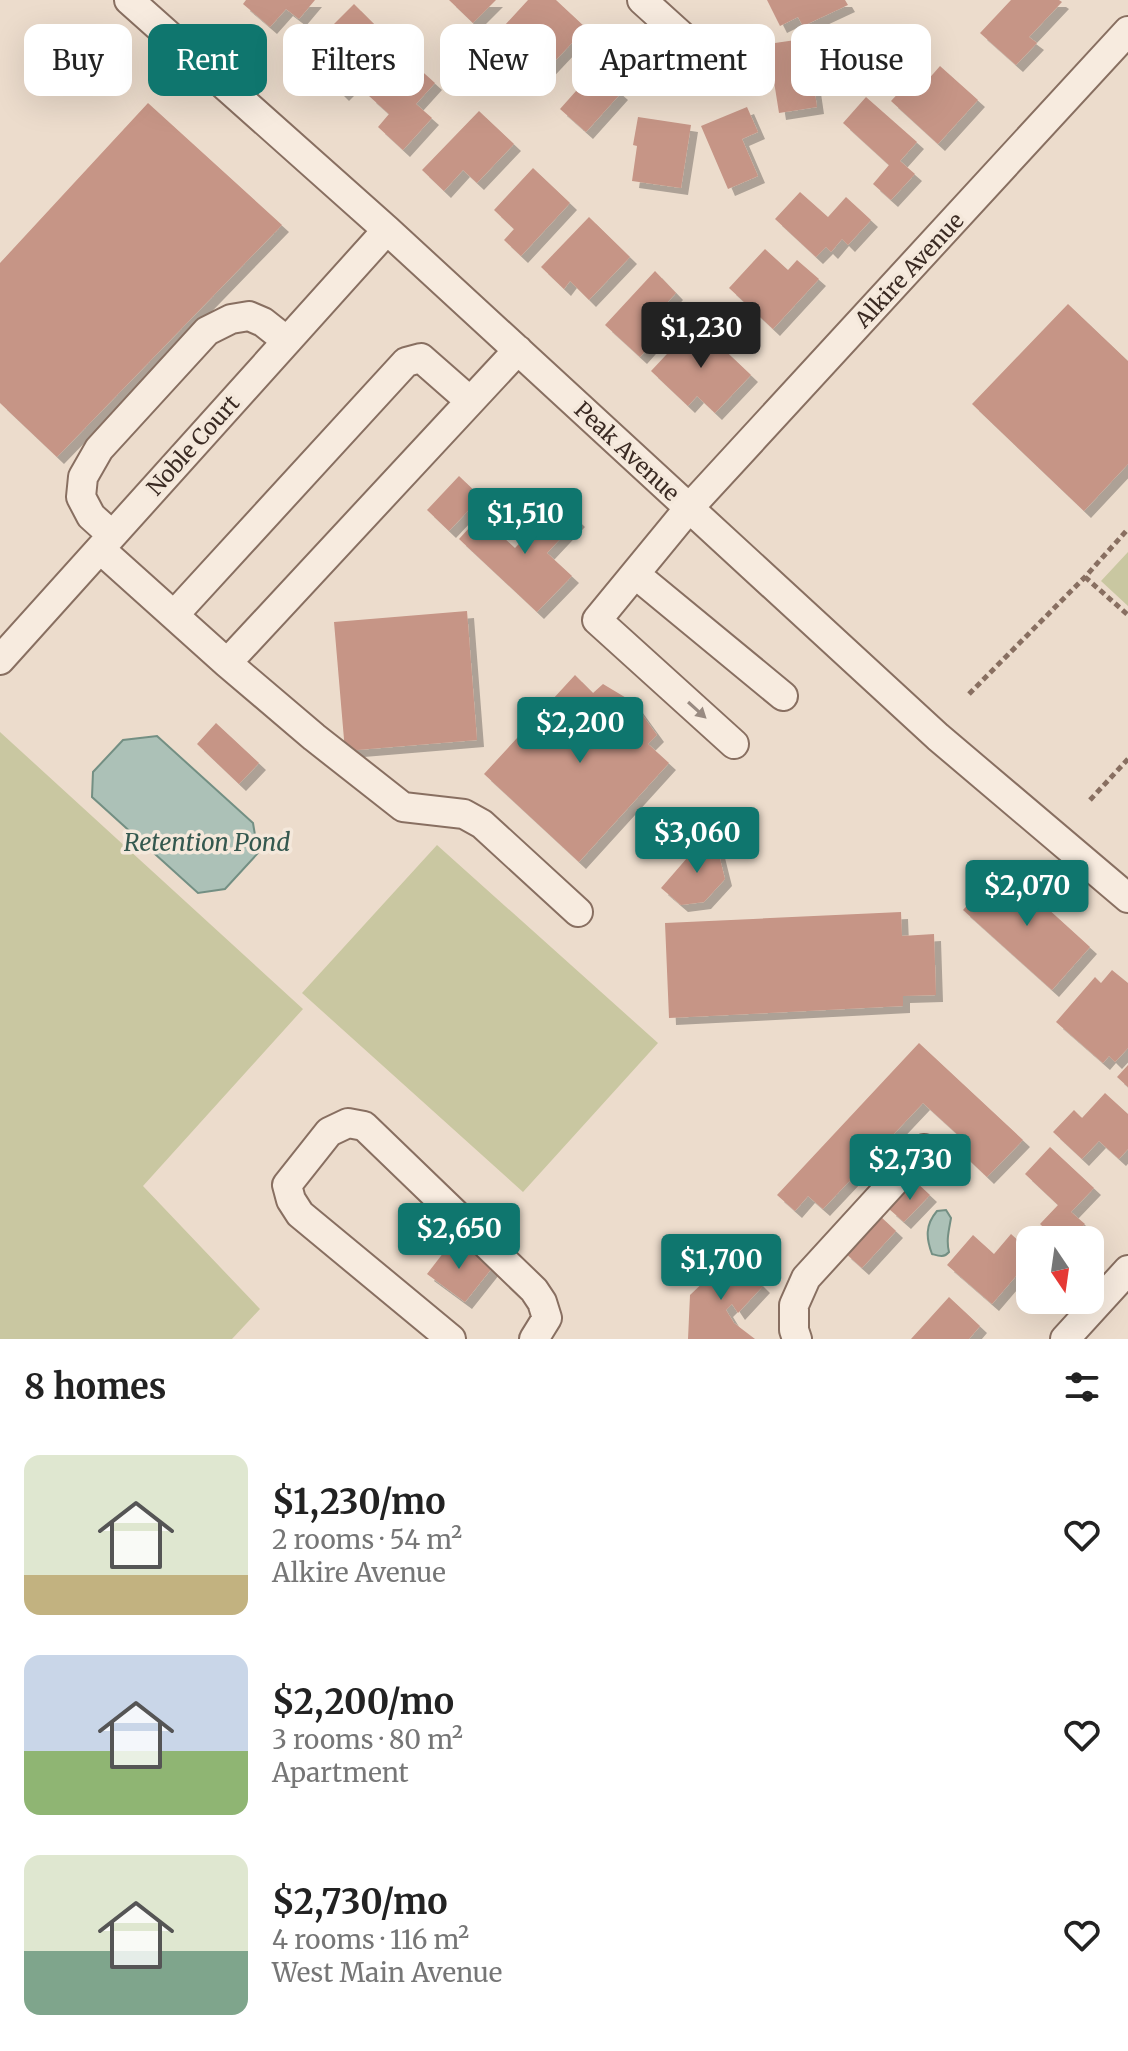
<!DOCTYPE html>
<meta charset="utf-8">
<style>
body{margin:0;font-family:Merriweather,serif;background:#f2f2f2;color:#222;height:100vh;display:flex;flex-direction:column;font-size:30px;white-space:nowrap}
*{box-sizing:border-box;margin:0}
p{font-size:26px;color:#767676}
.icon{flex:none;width:44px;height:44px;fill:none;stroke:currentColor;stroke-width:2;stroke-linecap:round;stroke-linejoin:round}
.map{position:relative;height:1339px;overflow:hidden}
.panel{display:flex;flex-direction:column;background:#fff;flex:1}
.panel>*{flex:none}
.banner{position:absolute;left:24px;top:24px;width:1080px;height:72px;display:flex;gap:16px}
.needle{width:52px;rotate:167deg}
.tools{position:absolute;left:1016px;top:1226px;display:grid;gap:16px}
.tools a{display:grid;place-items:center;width:88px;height:88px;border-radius:16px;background:#fff;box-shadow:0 8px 32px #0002;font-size:40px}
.price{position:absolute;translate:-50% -68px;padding:0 18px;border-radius:8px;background:#0f766e;color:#fff;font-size:26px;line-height:52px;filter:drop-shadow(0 2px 4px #0008)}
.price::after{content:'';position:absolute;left:50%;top:48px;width:24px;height:18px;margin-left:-12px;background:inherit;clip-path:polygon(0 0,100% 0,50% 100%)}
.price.current{background:#222;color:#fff}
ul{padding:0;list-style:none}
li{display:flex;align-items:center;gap:24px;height:200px;padding:0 24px}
li span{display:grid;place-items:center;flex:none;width:224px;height:160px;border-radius:16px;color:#555}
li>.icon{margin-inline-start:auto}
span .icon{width:96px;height:96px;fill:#fffc;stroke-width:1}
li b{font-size:34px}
h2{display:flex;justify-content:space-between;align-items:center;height:96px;padding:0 24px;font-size:34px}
.chip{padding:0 28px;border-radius:16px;background:#fff;box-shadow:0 8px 32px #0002;font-size:28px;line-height:72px}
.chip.current{background:#0f766e;color:#fff}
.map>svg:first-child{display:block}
.green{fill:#c9c7a1}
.water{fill:#acc1b7;stroke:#738f83;stroke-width:2}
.building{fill:#c69586;filter:url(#shadow)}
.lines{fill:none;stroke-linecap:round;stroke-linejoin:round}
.minor-casing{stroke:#886f61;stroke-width:32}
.path{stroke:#886f61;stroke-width:5;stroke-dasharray:6 4;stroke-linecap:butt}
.minor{stroke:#f7ebdf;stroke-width:28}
.oneway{fill:#988a81}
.labels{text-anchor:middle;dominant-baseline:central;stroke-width:7;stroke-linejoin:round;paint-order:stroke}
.street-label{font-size:22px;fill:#3a2a23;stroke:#f4e8db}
.water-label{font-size:24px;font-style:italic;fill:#34584f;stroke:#f4e8db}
</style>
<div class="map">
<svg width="1128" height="1339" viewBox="0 0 1128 1339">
<defs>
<filter id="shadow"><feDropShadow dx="7" dy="7" stdDeviation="0" flood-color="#0004"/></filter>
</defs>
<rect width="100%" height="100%" fill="#ecdccc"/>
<path class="green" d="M1128 552V606L1101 581Z
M0 732 303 1009 143 1186 260 1309 232 1339H0Z
M437 845 658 1043 523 1192 302 993Z"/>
<path class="water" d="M157 736 253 823 258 853 225 889 198 893 92 797 93 772 123 740Z
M946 1210 951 1218C949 1230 946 1240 949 1252 944 1258 939 1256 932 1254 926 1238 925 1225 937 1211Z"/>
<path class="building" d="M246 0H315L299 19 286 9 270 27 243 4Z
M449 0H496L473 23Z
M528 0H556L586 28 537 80 493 38Z
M767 0H845L848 5 803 26 798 17 780 26Z
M1011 0H1059L1062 2 1029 37 1037 43 1016 65 980 33Z
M354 4 381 31 357 55 369 67 342 94 311 63 324 49 316 42Z
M851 32 856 66 812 73 817 107 779 113 768 44Z
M600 39 631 66 613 86 621 93 586 132 560 109 592 73 579 62Z
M405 56 435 83 416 104 432 118 403 150 378 127 389 114 369 96Z
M940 66 978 100 938 144 891 101 916 74 926 82Z
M866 97 917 142 900 161 915 174 891 200 873 184 889 165 843 123Z
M148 103 282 225 57 457 0 403V263Z
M747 107 758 132 742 139 758 176 728 189 701 126Z
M479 111 514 144 477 183 463 170 444 191 422 170Z
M638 117 691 125 681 188 632 181 637 146 633 145Z
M533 168 570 203 521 256 504 240 514 229 494 210Z
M800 192 828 217 846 197 871 220 848 245 842 239 831 252 826 247 816 257 775 219Z
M589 217 630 257 589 300 570 281 564 289 541 267Z
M765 249 788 270 797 260 819 279 773 329 729 288Z
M655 271 676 293 654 317 666 328 640 357 605 325Z
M1068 304 1128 361V464L1084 511 972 404Z
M696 323 751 375 715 413 697 396 688 406 651 371Z
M459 476 481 497 449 531 427 510Z
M559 502 578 520 547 553 572 576 537 612 459 539 480 516 515 548Z
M467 611 477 740 345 751 334 622Z
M575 675 593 693 603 684 633 702 657 735 648 744 669 763 579 862 484 774Z
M216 723 259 763 239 784 197 744Z
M707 835 716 843 725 879 704 902 681 905 661 888Z
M1002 867 1090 947 1052 990 963 910Z
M901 912 902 936 934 934 936 995 903 996V1006L669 1018 665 923Z
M1112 970 1128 983V1048L1115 1062 1109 1056 1103 1063 1056 1022 1095 977 1101 983Z
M919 1043 1023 1140 987 1177 950 1142 957 1134 923 1103 823 1209 808 1196 795 1211 777 1195Z
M1128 1065V1087L1117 1077Z
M1105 1093 1128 1114V1149L1119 1159 1099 1141 1082 1159 1053 1132 1074 1110 1082 1118Z
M1050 1147 1094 1188 1071 1212 1085 1224 1070 1240H1057L1040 1224 1058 1205 1025 1174Z
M915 1181 930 1195 904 1222 889 1209Z
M879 1215 896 1231 862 1268 844 1252Z
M1011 1234 1030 1251V1285L1029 1287 1016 1276 992 1304 947 1265 973 1235 994 1254Z
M454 1239 492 1268 465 1302 427 1274Z
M732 1255 763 1286 738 1313 732 1304 726 1310 734 1323 755 1339H688L690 1295Z
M949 1297 980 1326 969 1339H911Z"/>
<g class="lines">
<defs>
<path id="minor" d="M129 0 387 230 938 737 1128 898
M642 0 695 48
M518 350 227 663 314 737 403 807 464 814 482 824 578 912
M112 535 91 516 81 497 83 477 99 449 207 331 231 319 249 316 263 322 287 341
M100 549 227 663
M635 574 783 696
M174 615 406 362 421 358 470 401
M0 660 387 230
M734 744 597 620 689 508 1128 31
M451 1339 300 1214 291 1200 287 1185 329 1132 348 1123 364 1126 534 1290 542 1302 547 1318 534 1339
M797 1339 794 1330V1305L806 1278 924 1149
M1065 1339 1128 1270"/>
</defs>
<use href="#minor" class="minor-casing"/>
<path class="path" d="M1085 577 1128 615
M969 694 1085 577 1128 529
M1090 800 1128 759"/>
<use href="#minor" class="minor"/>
</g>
<defs><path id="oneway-solid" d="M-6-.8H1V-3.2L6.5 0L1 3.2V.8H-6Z" transform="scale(2)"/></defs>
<use class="oneway" href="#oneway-solid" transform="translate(697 710) rotate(42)"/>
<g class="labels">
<g class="street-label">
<text transform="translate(909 270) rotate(-47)">Alkire Avenue</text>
<text transform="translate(193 445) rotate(-48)">Noble Court</text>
<text transform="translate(627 451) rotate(43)">Peak Avenue</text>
</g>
<g class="water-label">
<text x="207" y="842">Retention Pond</text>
</g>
</g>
</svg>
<div class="tools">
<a><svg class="needle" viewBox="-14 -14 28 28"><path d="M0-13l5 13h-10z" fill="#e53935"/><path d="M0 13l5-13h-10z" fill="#767676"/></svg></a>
</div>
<b class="price current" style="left:701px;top:370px">$1,230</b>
<b class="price" style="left:525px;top:556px">$1,510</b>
<b class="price" style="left:580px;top:765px">$2,200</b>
<b class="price" style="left:697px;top:875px">$3,060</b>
<b class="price" style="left:1027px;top:928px">$2,070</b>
<b class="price" style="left:910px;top:1202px">$2,730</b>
<b class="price" style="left:459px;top:1271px">$2,650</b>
<b class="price" style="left:721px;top:1302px">$1,700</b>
<div class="banner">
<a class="chip">Buy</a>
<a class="chip current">Rent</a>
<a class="chip">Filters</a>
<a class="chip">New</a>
<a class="chip">Apartment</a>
<a class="chip">House</a>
</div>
</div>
<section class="panel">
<h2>8 homes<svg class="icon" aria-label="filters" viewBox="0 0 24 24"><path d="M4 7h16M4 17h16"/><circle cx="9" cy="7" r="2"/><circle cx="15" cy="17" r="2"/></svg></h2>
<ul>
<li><span style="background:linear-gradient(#dfe7d0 75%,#c2b280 0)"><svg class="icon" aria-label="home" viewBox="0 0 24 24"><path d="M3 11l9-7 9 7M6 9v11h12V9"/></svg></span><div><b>$1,230/mo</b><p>2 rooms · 54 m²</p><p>Alkire Avenue</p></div><svg class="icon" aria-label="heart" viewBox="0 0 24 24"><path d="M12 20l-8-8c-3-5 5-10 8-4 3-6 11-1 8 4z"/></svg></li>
<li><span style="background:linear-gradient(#c9d6e8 60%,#8fb573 0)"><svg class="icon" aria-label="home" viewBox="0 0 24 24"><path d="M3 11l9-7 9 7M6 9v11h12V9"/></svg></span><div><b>$2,200/mo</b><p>3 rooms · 80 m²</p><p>Apartment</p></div><svg class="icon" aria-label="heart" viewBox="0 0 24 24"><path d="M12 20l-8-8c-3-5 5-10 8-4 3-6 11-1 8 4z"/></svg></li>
<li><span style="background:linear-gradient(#dfe7d0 60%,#7fa58c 0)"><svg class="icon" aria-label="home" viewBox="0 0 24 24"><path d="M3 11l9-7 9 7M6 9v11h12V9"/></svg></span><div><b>$2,730/mo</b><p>4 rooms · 116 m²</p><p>West Main Avenue</p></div><svg class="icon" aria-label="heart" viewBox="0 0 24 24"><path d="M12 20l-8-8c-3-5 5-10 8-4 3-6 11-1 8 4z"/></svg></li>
</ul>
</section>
